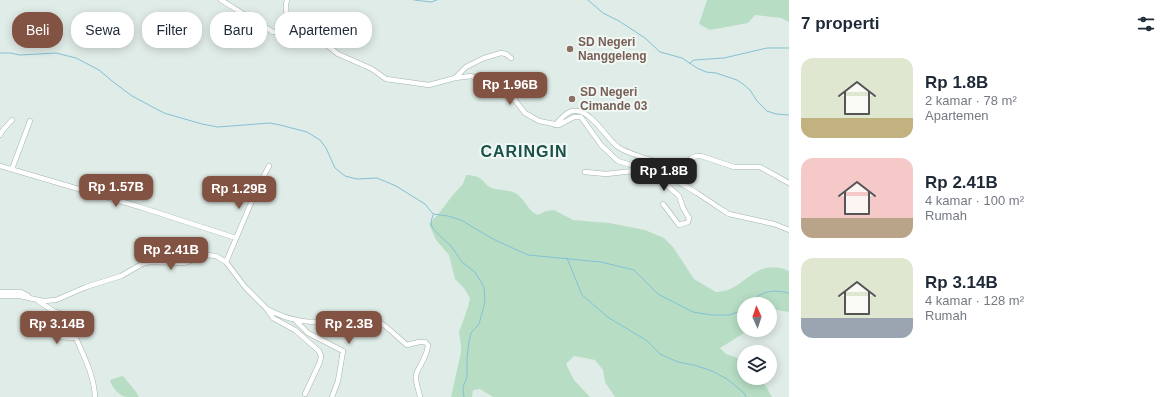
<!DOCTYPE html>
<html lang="id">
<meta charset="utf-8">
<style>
body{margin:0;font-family:Helvetica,sans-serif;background:#f6f6f7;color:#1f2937;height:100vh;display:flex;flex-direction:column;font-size:15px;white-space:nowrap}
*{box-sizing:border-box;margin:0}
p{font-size:13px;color:#747a83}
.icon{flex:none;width:22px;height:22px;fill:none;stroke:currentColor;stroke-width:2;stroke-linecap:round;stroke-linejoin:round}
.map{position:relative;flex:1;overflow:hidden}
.drawer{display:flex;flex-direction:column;background:#fff;width:380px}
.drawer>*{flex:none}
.hud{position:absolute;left:12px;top:12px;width:380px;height:36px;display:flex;gap:8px}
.needle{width:26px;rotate:357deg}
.tools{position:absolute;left:737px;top:297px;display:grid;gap:8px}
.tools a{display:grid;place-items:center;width:40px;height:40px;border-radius:50%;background:#fff;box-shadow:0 2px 10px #0003;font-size:20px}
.price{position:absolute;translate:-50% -34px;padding:0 9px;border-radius:8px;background:#825342;color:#fff;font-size:13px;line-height:26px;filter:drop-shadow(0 1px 2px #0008)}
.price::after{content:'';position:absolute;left:50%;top:24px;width:12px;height:9px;margin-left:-6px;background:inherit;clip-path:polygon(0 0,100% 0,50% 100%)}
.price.on{background:#222;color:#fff}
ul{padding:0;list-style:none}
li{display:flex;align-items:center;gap:12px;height:100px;padding:0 12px}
li span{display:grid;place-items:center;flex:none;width:112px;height:80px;border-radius:12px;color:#555}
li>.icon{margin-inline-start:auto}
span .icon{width:48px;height:48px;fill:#fffc;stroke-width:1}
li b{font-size:17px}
h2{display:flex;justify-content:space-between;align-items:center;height:48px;padding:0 12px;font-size:17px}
.chip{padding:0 14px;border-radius:16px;background:#fff;box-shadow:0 2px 10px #0003;font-size:14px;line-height:36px}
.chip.on{background:#825342;color:#fff}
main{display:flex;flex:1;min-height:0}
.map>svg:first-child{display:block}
.green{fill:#b7dec5}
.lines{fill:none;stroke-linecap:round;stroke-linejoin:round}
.stream{stroke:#84c1d4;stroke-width:1}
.minor-casing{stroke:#a2b4af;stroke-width:5.5}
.minor{stroke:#fff;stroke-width:4.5}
.education-dot{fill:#8d6e63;stroke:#f0f8f5;stroke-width:1.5}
.labels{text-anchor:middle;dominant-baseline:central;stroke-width:4;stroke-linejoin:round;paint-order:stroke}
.education-label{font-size:12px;font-weight:bold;fill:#785e54;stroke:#f0f8f5;text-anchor:start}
.district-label{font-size:16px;font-weight:bold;letter-spacing:1px;fill:#1a5047;stroke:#f0f8f5}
</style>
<main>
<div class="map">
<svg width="789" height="397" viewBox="0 0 789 397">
<rect width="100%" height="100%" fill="#e0ece7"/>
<path class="green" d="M707 0H789V22L781 18 755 15 748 23 710 30 699 24Z
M466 175C470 175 478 176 481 179 484 181 485 184 488 186 497 192 509 188 518 195 526 201 528 211 538 215L546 211 554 210 573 220 609 223 645 230 664 238 673 247 694 279 716 292C746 292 753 256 789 271V312L771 309 770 310V304H744V330H749L720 348 726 354 743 360 744 378H761L772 397H615L605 382 603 370 595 360 574 356 566 364 574 380 590 397H493L480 389 473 390 472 397H451L461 352V345L459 332 468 307 470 298 464 288 455 279 449 255 436 240 429 224 440 212 452 196 463 184Z
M122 376 124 377C129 384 135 389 139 397 135 397 130 397 126 397 119 396 111 386 110 380Z"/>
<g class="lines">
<path class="stream" d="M414 0 431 2 437 0
M588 0 603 13 619 21 645 38 660 52 682 58 697 68 706 72 716 73 737 80 743 84 750 90 757 101 767 111 776 114 789 115
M0 53H10L20 55 56 53 76 58 99 70 112 81 132 96 164 113 202 124 218 127 270 123 280 125 307 132 320 140 326 148 335 168 345 176 357 179 377 178 396 186 425 204 433 214 448 216 461 220 493 239 528 255 601 262 634 270 658 294 693 312 712 315H729L738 312 744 308
M690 63 694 60 724 58 767 48H789
M433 215 431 222 432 227 436 232 451 246 462 262 475 272 484 287 485 302 479 324 471 333 469 342 467 358V377L463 387 464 397
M567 258 582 295 609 318 646 340 660 354 678 362 694 365 712 371 727 379 744 393 746 397
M748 304C762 291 771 289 789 293"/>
<defs>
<path id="minor" d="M221 0 273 32 296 33 319 39 338 54 372 69 386 79 429 85 455 78 471 76 490 83 510 94 525 113 539 121 559 125 574 117H581L601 145 618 161 656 173 664 174 672 178 697 193 718 207 729 214 774 224 789 230
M283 33C292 17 283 12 287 0
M455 78 466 67 484 58 501 53 506 54 511 58
M555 125C561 119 568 109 577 111 592 112 606 138 618 147 628 154 669 166 682 168 687 167 689 163 691 158L697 156H701L734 167H760L789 183
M0 135 3 130 12 120
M0 166 140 207 236 238
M12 169 30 121
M585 172 606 174 642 170
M656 173 659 176 661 180 679 196 683 208 689 218 688 222 679 225 663 204
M226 262 257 189 269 166
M0 292H21L28 296
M0 296H20L43 301 56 300 86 287 121 276 142 264 150 262 184 263 207 255 216 256 226 262 245 287 266 308 273 318 295 330 319 351 321 356 320 362 305 394
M38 301 55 312 67 315 64 322 50 330V333L57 337 76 338C84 357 94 375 95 397
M267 309C291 322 311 324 338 320 349 318 360 313 371 317 382 321 397 337 407 345L419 342H425L428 345C427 358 419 365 416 375 415 382 419 390 420 397
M296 321 308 333 343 351 338 381 332 397"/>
</defs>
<use href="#minor" class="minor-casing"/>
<use href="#minor" class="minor"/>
</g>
<g class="education-dot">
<circle cx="570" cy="49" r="4"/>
<circle cx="572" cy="99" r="4"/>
</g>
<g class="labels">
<g class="education-label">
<text x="578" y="42">SD Negeri<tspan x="578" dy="14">Nanggeleng</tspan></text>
<text x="580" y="92">SD Negeri<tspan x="580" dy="14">Cimande 03</tspan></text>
</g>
<g class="district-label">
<text x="524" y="151">CARINGIN</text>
</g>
</g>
</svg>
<div class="tools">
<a><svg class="needle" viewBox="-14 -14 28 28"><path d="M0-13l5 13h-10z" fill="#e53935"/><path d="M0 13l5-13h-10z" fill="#747a83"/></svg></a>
<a><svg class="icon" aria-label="layers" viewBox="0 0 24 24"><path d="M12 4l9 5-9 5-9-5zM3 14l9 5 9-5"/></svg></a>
</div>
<b class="price" style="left:510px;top:106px">Rp 1.96B</b>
<b class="price on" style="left:664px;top:192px">Rp 1.8B</b>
<b class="price" style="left:116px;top:208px">Rp 1.57B</b>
<b class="price" style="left:239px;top:210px">Rp 1.29B</b>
<b class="price" style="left:171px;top:271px">Rp 2.41B</b>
<b class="price" style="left:57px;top:345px">Rp 3.14B</b>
<b class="price" style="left:349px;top:345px">Rp 2.3B</b>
<div class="hud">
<a class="chip on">Beli</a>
<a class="chip">Sewa</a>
<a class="chip">Filter</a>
<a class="chip">Baru</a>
<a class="chip">Apartemen</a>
</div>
</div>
<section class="drawer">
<h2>7 properti<svg class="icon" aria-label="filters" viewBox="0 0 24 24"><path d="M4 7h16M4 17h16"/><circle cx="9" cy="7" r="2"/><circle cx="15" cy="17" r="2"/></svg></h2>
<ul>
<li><span style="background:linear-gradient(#dfe7d0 75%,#c2b280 0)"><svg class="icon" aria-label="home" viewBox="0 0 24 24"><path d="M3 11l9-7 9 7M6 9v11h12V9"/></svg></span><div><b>Rp 1.8B</b><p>2 kamar · 78 m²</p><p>Apartemen</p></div></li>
<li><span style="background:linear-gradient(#f6c9c9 75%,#b9a48a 0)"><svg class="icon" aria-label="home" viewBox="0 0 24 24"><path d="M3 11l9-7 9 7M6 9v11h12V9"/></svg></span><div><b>Rp 2.41B</b><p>4 kamar · 100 m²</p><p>Rumah</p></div></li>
<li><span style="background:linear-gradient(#dfe7d0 75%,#9aa5b1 0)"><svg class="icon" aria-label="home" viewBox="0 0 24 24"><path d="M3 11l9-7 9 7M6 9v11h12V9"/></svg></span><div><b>Rp 3.14B</b><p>4 kamar · 128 m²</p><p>Rumah</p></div></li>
</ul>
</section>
</main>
